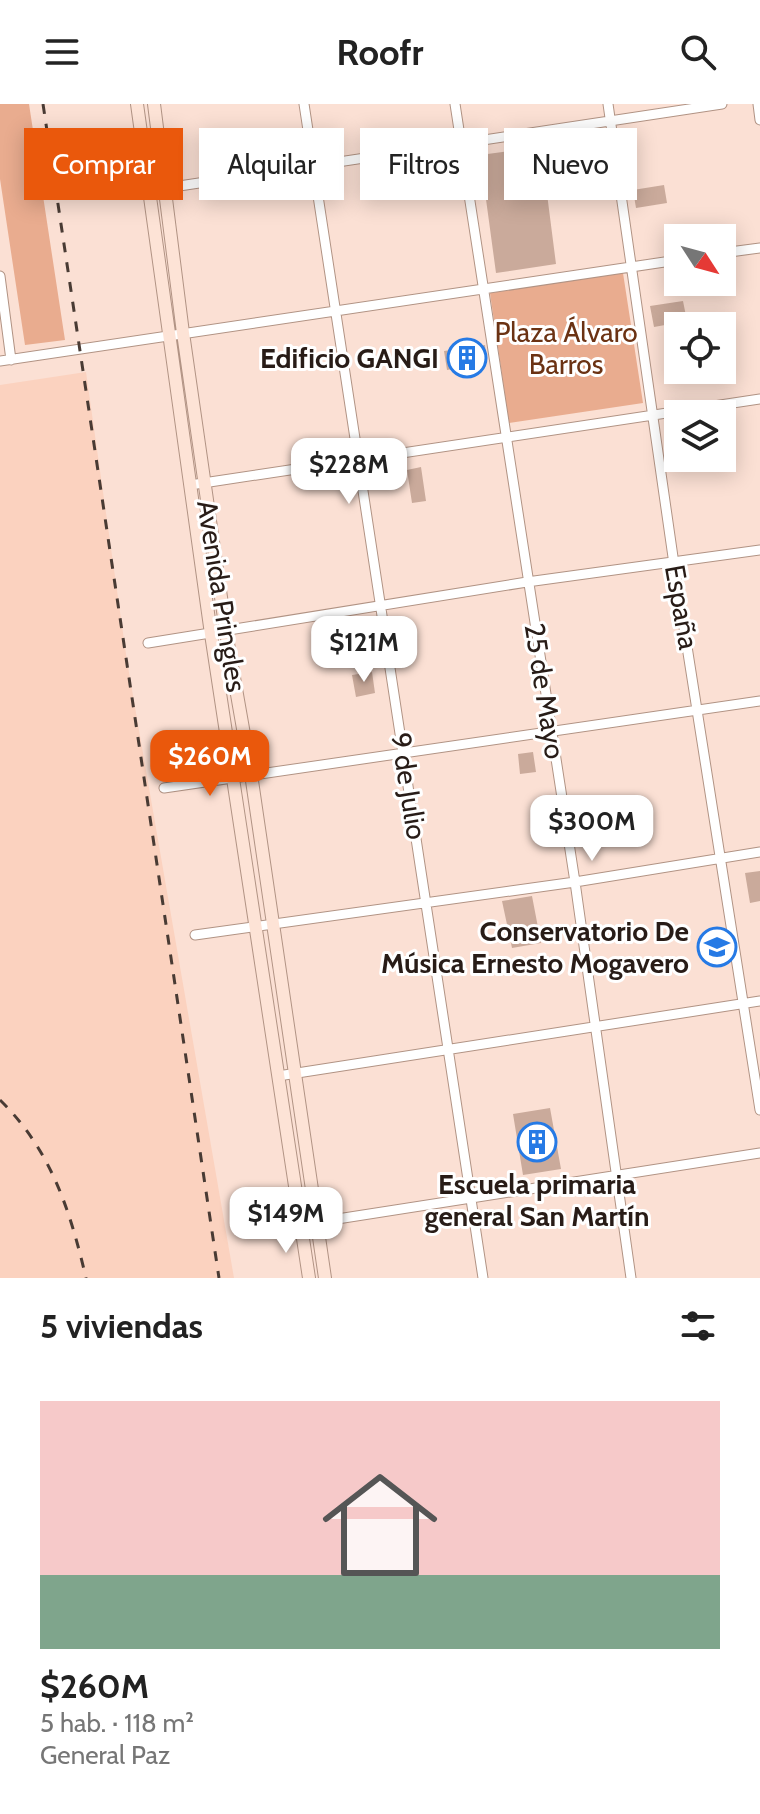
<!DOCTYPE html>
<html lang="es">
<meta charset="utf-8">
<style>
body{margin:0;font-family:Cabin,sans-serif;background:#f6f6f6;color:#222;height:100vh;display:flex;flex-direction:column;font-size:30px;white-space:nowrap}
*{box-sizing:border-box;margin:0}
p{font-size:26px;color:#767676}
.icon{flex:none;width:44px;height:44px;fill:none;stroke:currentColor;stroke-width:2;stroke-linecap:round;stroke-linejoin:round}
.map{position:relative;height:1174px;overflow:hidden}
.drawer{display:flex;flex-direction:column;background:#fff;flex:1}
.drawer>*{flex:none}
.banner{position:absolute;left:24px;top:24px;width:712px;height:72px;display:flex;gap:16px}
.needle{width:52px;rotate:126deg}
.controls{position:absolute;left:664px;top:120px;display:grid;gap:16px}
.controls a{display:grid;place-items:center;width:72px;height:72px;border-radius:0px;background:#fff;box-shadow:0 4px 20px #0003;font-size:40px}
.price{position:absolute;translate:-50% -68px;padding:0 18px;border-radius:16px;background:#fff;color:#222;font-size:26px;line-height:52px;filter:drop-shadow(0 2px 4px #0008)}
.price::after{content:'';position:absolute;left:50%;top:48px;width:24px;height:18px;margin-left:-12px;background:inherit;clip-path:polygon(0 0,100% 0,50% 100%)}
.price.on{background:#ea580c;color:#fff}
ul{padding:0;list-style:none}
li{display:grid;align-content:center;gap:16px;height:424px;padding:0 40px}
li span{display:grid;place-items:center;height:248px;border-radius:0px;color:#555}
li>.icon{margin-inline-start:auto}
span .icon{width:144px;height:144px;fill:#fffc;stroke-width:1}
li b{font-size:34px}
h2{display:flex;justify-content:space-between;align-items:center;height:96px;padding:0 40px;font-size:34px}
.tag{padding:0 28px;border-radius:0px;background:#fff;box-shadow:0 4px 20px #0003;font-size:28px;line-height:72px}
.tag.on{background:#ea580c;color:#fff}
header{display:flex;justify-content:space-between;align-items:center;height:104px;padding:0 40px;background:#fff;font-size:36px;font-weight:700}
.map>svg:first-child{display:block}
.built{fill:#fbd2bf}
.green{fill:#e9ac8f}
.building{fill:#caaa9b}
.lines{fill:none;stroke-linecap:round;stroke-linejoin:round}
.street-casing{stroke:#b19384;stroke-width:11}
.secondary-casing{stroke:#b19384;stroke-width:14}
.street{stroke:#fff;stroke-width:9}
.secondary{stroke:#fde3d6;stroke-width:12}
.rail{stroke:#493b34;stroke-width:3;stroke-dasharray:10 10;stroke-linecap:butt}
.labels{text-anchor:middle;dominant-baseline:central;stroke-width:6;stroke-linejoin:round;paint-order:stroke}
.park-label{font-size:28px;fill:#6b3213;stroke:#fff}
.poi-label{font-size:28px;font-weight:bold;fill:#281c17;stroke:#fff;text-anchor:end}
.street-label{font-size:28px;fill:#281c17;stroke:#fff}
</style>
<header><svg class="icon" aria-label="menu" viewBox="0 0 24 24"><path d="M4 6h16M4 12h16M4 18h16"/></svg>Roofr<svg class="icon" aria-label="search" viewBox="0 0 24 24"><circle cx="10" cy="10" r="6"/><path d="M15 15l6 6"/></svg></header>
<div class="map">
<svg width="760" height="1174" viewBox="0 0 760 1174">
<rect width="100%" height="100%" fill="#fbe0d4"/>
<path class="built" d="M86 268 127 557 234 1174H0V281Z"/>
<path class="green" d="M0 0H29L65 236 25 241 0 75Z
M623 169 643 299 509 319 490 189Z"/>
<path class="building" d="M541 43 556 160 496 169 480 51Z
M664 81 667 99 636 104 633 86Z
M683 197 687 217 654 223 650 202Z
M485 241 487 259 447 266 444 247Z
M421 363 426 397 412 399 407 366Z
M372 568 375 589 356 593 352 571Z
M533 648 536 668 520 670 518 650Z
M760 767V797L750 799 745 769Z
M532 792 541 839 512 844 502 797Z
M550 1004 561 1065 523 1071 513 1010Z"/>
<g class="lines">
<defs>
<path id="street" d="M304 0 483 1174
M455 0 575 778 631 1174
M608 0 674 460 760 1006
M758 0 760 16
M166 84 722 0
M722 149 760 144
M0 172 11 256
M0 257 678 156
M190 381 760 295
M148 539 527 478 760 446
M164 684 760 597
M195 831 575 778 760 748
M278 972 760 897
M299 1121 760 1049"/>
<path id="secondary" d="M137 0 211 530 309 1174
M154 0 183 229 226 528 251 670 325 1174"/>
</defs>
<use href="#street" class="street-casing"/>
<use href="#secondary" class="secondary-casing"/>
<use href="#street" class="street"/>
<use href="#secondary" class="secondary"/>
<path class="rail" d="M43 0 219 1174
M0 996C51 1046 70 1106 86 1174"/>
</g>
<defs>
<symbol id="building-ring" viewBox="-11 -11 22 22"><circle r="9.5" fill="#fff" stroke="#267ae5" stroke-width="1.5"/><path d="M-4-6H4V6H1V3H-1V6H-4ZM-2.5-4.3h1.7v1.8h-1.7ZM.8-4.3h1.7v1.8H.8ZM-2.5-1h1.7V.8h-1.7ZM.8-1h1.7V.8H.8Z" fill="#267ae5"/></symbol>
<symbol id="school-ring" viewBox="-11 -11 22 22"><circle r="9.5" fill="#fff" stroke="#267ae5" stroke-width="1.5"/><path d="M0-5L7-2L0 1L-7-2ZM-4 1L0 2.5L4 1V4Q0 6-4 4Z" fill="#267ae5"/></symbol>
</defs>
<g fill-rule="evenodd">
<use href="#building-ring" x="445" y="232" width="44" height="44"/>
<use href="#school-ring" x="695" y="821" width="44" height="44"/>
<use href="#building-ring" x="515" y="1016" width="44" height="44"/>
</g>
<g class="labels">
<g class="park-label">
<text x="566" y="228">Plaza Álvaro<tspan x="566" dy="32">Barros</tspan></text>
</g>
<g class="poi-label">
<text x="439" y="254">Edificio GANGI</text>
<text x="689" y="827">Conservatorio De<tspan x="689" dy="32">Música Ernesto Mogavero</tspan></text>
<text x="537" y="1080" text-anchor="middle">Escuela primaria<tspan x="537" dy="32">general San Martín</tspan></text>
</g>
<g class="street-label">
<text transform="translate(222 492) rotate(81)">Avenida Pringles</text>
<text transform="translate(682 503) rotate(80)">España</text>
<text transform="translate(545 587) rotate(81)">25 de Mayo</text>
<text transform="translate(409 682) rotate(81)">9 de Julio</text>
</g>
</g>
</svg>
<div class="controls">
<a><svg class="needle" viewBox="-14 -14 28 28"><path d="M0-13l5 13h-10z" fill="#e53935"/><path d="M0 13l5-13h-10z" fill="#767676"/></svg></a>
<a><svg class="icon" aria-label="locate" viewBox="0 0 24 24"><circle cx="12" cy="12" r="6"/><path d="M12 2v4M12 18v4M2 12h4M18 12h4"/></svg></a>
<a><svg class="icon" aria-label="layers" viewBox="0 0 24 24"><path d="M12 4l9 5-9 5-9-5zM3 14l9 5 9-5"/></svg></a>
</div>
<b class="price" style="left:349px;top:402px">$228M</b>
<b class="price" style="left:364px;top:580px">$121M</b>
<b class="price on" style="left:210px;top:694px">$260M</b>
<b class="price" style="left:592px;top:759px">$300M</b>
<b class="price" style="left:286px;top:1151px">$149M</b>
<div class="banner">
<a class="tag on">Comprar</a>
<a class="tag">Alquilar</a>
<a class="tag">Filtros</a>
<a class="tag">Nuevo</a>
</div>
</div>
<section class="drawer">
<h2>5 viviendas<svg class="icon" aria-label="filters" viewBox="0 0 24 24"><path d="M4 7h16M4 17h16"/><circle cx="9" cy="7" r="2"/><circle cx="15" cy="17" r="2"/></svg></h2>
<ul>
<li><span style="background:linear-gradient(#f6c9c9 70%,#7fa58c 0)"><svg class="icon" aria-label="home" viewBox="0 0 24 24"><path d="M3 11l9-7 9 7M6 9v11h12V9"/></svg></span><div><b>$260M</b><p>5 hab. · 118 m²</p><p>General Paz</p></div></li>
</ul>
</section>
